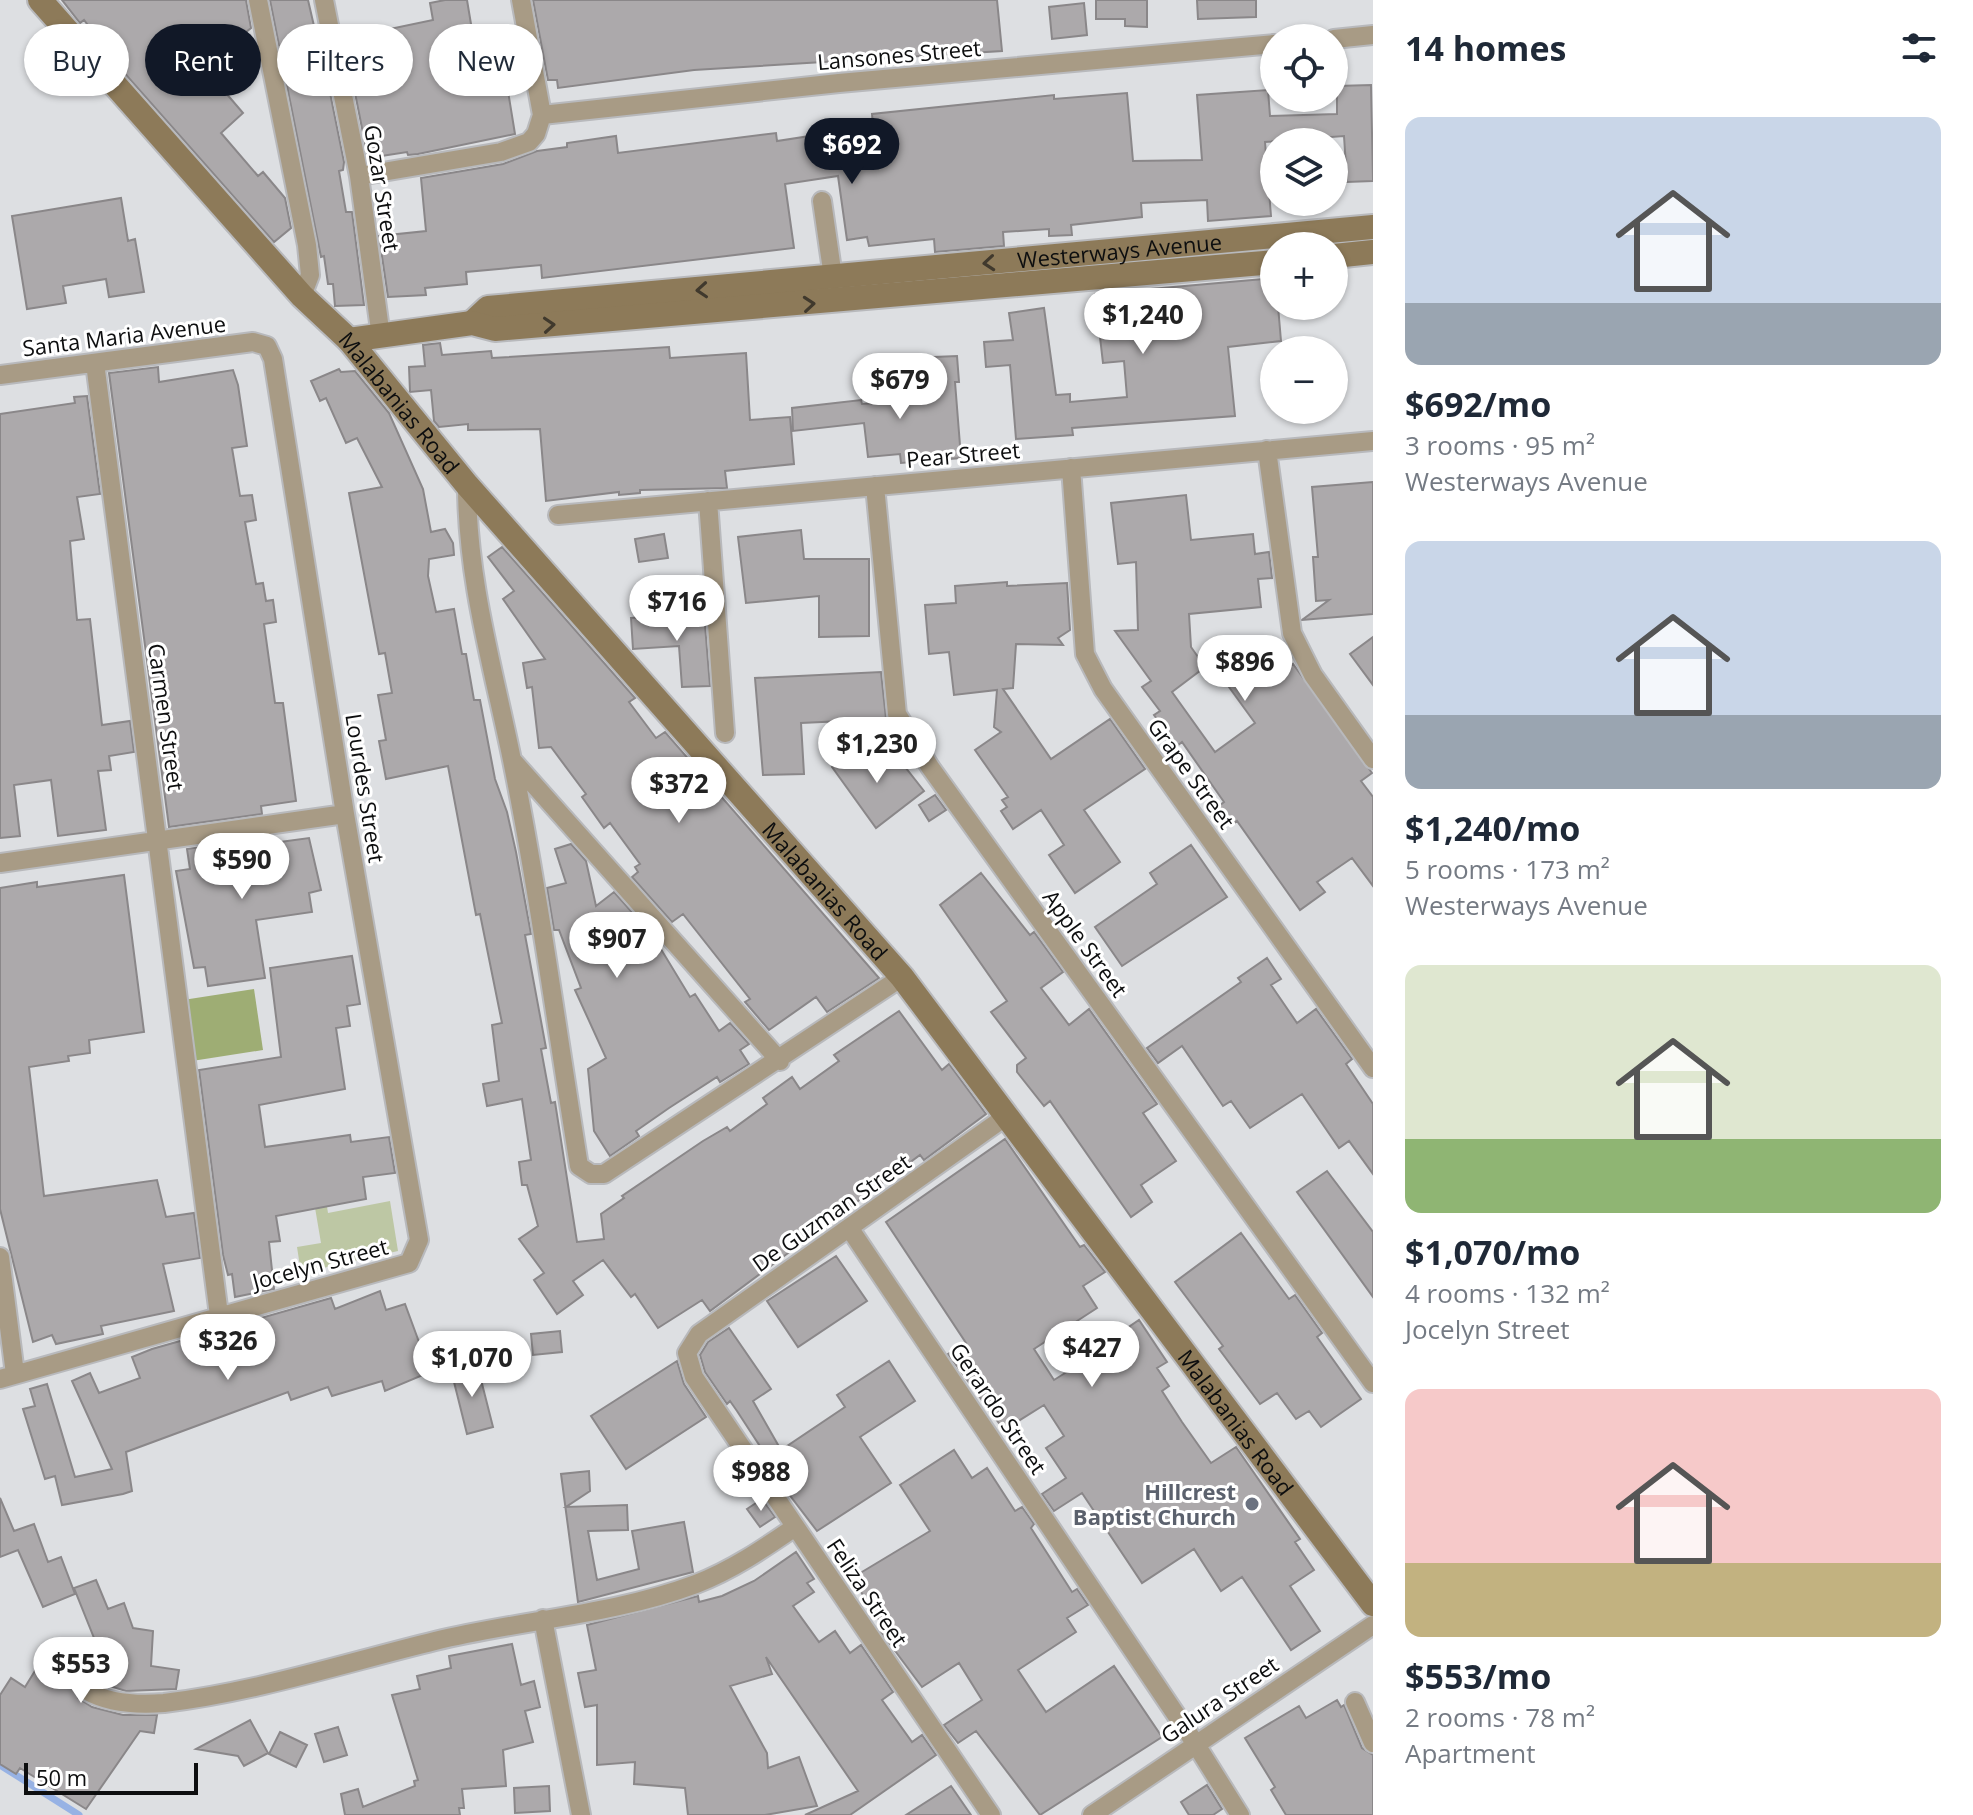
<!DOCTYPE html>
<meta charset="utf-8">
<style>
body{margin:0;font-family:"Open Sans",sans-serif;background:#f2f2f3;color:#1f2937;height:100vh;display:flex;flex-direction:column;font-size:30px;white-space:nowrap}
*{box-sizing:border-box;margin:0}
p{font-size:26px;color:#747a83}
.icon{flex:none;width:44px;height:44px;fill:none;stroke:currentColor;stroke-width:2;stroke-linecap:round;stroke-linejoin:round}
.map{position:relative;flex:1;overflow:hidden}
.panel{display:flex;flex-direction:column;background:#fff;width:600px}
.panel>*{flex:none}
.banner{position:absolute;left:24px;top:24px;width:760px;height:72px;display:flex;gap:16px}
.buttons{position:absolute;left:1260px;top:24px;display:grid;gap:16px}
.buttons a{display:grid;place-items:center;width:88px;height:88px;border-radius:50%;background:#fff;box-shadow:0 2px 6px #0004;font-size:40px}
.scale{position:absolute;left:24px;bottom:20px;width:174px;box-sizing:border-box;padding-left:8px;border:4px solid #0d0e0f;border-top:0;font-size:22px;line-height:28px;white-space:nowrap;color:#0d0e0f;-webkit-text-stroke:6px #fff;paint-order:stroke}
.price{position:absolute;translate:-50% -68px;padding:0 18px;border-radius:28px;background:#fff;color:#222;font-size:26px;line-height:52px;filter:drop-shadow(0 2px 4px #0008)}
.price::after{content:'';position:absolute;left:50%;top:48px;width:24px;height:18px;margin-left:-12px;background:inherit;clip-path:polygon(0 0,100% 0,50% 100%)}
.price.current{background:#111827;color:#fff}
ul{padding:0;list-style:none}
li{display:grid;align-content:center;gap:16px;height:424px;padding:0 32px}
li span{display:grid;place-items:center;height:248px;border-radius:16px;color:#555}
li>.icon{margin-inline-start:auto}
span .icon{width:144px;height:144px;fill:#fffc;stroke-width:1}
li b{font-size:34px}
h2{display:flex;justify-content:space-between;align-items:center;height:96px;padding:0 32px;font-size:34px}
.pill{padding:0 28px;border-radius:36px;background:#fff;box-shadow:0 2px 6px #0004;font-size:28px;line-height:72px}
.pill.current{background:#111827;color:#fff}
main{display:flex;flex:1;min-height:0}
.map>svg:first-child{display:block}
.green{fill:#bdc7a4}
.forest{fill:#9ead74}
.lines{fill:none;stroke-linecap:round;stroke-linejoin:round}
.stream{stroke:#97b2e4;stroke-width:7}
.building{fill:#aca9ab;stroke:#8a8789;stroke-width:2}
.street-casing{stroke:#b8b9bc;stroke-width:22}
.secondary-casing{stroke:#b8b9bc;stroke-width:28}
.street{stroke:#a89b85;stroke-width:18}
.secondary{stroke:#8d7a59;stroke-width:24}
.oneway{stroke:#40392d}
.worship-dot{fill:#6b7280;stroke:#fff;stroke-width:3}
.labels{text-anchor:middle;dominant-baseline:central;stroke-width:6;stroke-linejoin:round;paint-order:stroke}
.street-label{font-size:22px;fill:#0d0e0f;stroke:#fff}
.worship-label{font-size:22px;font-weight:bold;fill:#5b616d;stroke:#fff;text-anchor:end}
</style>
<main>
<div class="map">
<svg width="1373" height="1815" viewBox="0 0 1373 1815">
<rect width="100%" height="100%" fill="#dddfe2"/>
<path class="green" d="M324 1188 328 1213 390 1201 398 1251 301 1273 297 1247 321 1243 312 1190Z"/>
<path class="forest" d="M254 989 263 1050 192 1061 183 1000Z"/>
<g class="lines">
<path class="stream" d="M0 1765 79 1815"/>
</g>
<path class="building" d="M62 0H246L251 28 230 45 251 70 225 92 243 113 221 133 258 176 263 172 285 198 291 228 274 242 120 68 84 20 80 23Z
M270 0H308L317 39 301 42 307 83 327 78 344 162 343 170 339 171 346 212H352L364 305 335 306 333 284H328L324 256 321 257Z
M445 0H467L474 42 488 40 493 66 520 63 524 83 507 85 515 134 418 154 408 155 407 152 368 158 353 83 395 76 385 30 433 20 430 3Z
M533 0H997L1002 51 694 70 558 88 557 80H548Z
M1096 0H1147V27L1125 26V19H1096Z
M1197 0H1256V17L1198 19Z
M1084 3 1087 35 1052 39 1049 7Z
M1371 85 1373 181 1347 182 1344 136 1265 142 1271 216 1208 221 1207 200 1141 203 1142 217 1071 225 1072 235 1049 236V229L1003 232 1004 246 935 252 934 239 869 246 867 237 847 240 838 176 785 184 794 248 542 278 541 265 466 272 467 284 425 288 426 295 388 297 379 236 426 231 421 178 503 164 537 151 567 147V143L616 136 618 153 776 133 777 141 836 132 841 167 876 165 872 114 1054 95V99L1127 93 1133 161 1202 160 1197 95 1268 90 1270 116 1337 114V86Z
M121 198 128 241 135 239 144 292 109 297 106 279 63 286 66 303 27 309 12 216Z
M1274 278V306H1278L1281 341 1228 347 1235 416 1072 428 1073 435 1016 439 1010 365 986 367 984 342 1013 340 1009 313 1044 308 1056 395 1070 394V402L1127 397 1124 361 1103 363 1095 294Z
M440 343 442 355 491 351 492 358 669 347 670 358 746 353 750 420 790 417 794 464 725 471 727 488 640 490V493L619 495V492L546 501 540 429 468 430V424L439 427 434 421 431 390 410 392 409 367 425 366 423 345Z
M957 356 959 382H955L961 458 901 463 900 454 868 457 864 423 793 431 792 408 861 400 862 404 936 399 934 357Z
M158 367 159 382 233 370 238 385 247 446 232 448 240 496 252 495 256 520 245 522 256 584 263 583 266 601 273 600 276 622 264 624 275 703H283L296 801 261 806 262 814 169 827 109 373Z
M339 369 341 372 355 371 389 413 423 489 431 532 445 529 453 543 454 555 429 559 428 576 436 612 454 609 462 654H466L474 700H480L495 779 507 812 516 852 531 934 525 935 546 1048 541 1049 551 1103 555 1102 577 1242 604 1239 601 1214 624 1198 622 1196 703 1141 727 1127 730 1131 767 1104 763 1098 792 1077 800 1089 839 1061 834 1055 899 1011 942 1070 949 1064 986 1114 924 1160 920 1155 710 1311 702 1300 658 1328 635 1294 631 1297 603 1260 573 1281 583 1295 557 1314 534 1280 544 1273 519 1239 538 1226 527 1185H522L519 1162 531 1160 522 1099 487 1106 483 1084 499 1081 492 1025 502 1023 480 914 476 915 448 766 386 779 379 741 386 740 378 695 392 693 385 653 379 654 349 493 382 487 357 438 346 443 326 398 320 401 311 381Z
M87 396 100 494 77 497 84 539 70 541 77 620 90 619 102 725 130 721 134 752 109 756 111 770 98 771 106 830 58 836 51 780 14 785 20 836 0 838V414L75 403 74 397Z
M1373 482V614L1302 620 1329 600 1316 601 1313 557H1318L1312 487Z
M1186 495 1191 540 1253 534 1255 554 1269 552 1272 578 1258 579 1261 607 1189 614 1191 647 1205 667 1172 692 1215 752 1255 723 1221 676 1264 646 1283 671 1293 664 1372 773 1361 781 1373 797V886L1352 858 1317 882 1325 892 1300 910 1237 821 1233 824 1219 806 1224 802 1182 742 1177 746 1154 715 1160 711 1142 687 1151 681 1115 631 1138 630 1136 562 1118 564 1111 503Z
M801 530 804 559H869V636L819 637V596L746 603 738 537Z
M664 534 668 558 639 562 635 539Z
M502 547 635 698 629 702 656 738 665 732 879 978 827 1012 816 997 769 1030 745 1002 750 999 683 914 672 922 632 877 638 872 635 867 640 864 610 823 604 828 582 797 586 794 551 747 539 748 532 687 527 688 523 663 545 659 503 599 514 591 488 557Z
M1007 582V586L1067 583 1070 630 1058 638 1063 645 1016 644 1013 688 1003 689 1051 759 1110 719 1145 769 1084 810 1120 862 1075 893 1049 855 1064 845 1041 810 1013 829 1001 811 1007 807 1002 800 1008 797 975 750 1001 732 994 727 997 690 954 695 949 652 929 654 925 605 956 603 955 586Z
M704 613 710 686 682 687 679 646 633 649 631 618Z
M1373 637V685L1350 654Z
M881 672 886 719 801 723 804 774 763 775 755 678Z
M863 744 882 770 898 758 924 791 876 828 832 767Z
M935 795 946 810 929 821 919 805Z
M265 838V844L309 838 321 890 309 893 312 912 256 920 265 978 208 986 205 967 194 968 176 871 190 869 187 849Z
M571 844 586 861 596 906 614 892 653 936 690 997 695 994 719 1031 730 1023 749 1044 740 1050 749 1064 720 1082 717 1077 669 1108 636 1131 639 1136 610 1156 594 1131 588 1069 606 1058 575 990 581 988 559 930H554L547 888 566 883 555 849Z
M1191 845 1227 897 1122 966 1095 927 1157 884 1150 873Z
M981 873 1030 935 1034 932 1063 972 1041 988 1069 1025 1089 1009 1157 1104 1143 1113 1176 1161 1141 1185 1152 1202 1131 1217 1050 1101 1044 1106 1017 1072V1065L1026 1058 991 1012 1007 1001 940 905Z
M124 875 144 1032 89 1040 90 1053 68 1056 69 1061 29 1067 44 1196 157 1180 166 1217 194 1213 200 1258 163 1264 174 1311 101 1326 103 1334 56 1344 52 1335 33 1342 0 1209V888L37 882V887Z
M352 956 360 1004 347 1006 350 1026 336 1028 345 1089 259 1105 265 1147 350 1135 351 1142 389 1137 395 1173 363 1177 366 1199 276 1216 280 1241 269 1242 274 1289 235 1297 232 1274 228 1275 223 1255 199 1070 281 1057 270 968Z
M1267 958 1281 979 1271 985 1297 1023 1316 1009 1352 1059 1346 1064 1373 1104V1174L1349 1141 1339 1148 1302 1094 1250 1128 1231 1101 1223 1106 1182 1046 1158 1063 1147 1048 1241 982 1238 978Z
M1005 1139 1080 1247 1084 1245 1105 1272 1083 1286 1097 1308 1034 1349 1054 1380 1113 1343 1111 1339 1139 1320 1167 1362 1157 1368 1169 1386 1162 1391 1182 1422 1211 1463 1236 1447 1300 1539 1295 1542 1314 1570 1290 1586 1320 1631 1291 1650 1242 1577 1221 1591 1194 1549 1142 1583 1082 1493 1054 1511 1042 1494 1066 1478 1046 1448 1064 1436 1044 1405 1004 1430 948 1354 966 1343 886 1222Z
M1327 1171 1373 1232V1297L1297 1192Z
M1241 1233 1289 1299 1295 1295 1322 1333 1317 1337 1361 1399 1321 1427 1309 1411 1296 1419 1277 1393 1260 1404 1219 1349 1223 1346 1175 1282Z
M836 1256 867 1301 798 1347 767 1301Z
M380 1291 386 1310 405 1304 430 1372 385 1391 382 1381 332 1396 328 1387 291 1400 288 1392 126 1452 132 1491 123 1494 62 1505 55 1476 45 1479 23 1409 35 1406 30 1389 47 1384 75 1477 112 1469 72 1381 90 1373 99 1393 140 1378 132 1357 152 1349 331 1298 335 1309Z
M729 1328 771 1389 753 1401 781 1450 845 1407 837 1395 889 1361 915 1401 860 1437 891 1483 817 1531 782 1485 784 1483 737 1411 730 1401 727 1404 705 1372 700 1355 708 1342Z
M560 1331 562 1352 533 1355 531 1334Z
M677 1361 684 1384 706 1417 626 1469 591 1416Z
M477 1364 493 1427 467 1434 451 1370Z
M954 1450 972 1478 987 1468 1015 1511 1022 1507 1034 1524 1031 1528 1072 1592 1077 1589 1088 1605 1067 1618 1076 1632 1018 1670 1046 1712 1114 1666 1162 1737 1040 1815 976 1731 958 1743 944 1725 982 1700 959 1663 922 1687 881 1632 885 1629 852 1578 930 1531 900 1485Z
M589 1471 590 1491 566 1507 627 1505 628 1530 588 1531 597 1580 639 1569 632 1531 684 1522 693 1572 578 1602 561 1474Z
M0 1498 14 1531 34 1524 48 1562 61 1557 75 1594 43 1607 18 1550 0 1557Z
M762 1499 775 1517 760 1527 747 1509Z
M796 1552 814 1579 807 1583 814 1592 793 1606 819 1642 835 1631 850 1653 861 1645 893 1692 882 1700 912 1742 922 1735 936 1755 850 1815H805L858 1791 766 1657 772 1674 730 1686 767 1753 768 1768 799 1757 817 1806 765 1815H688L685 1788 634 1784 635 1762 597 1765V1705L585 1707 578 1673 596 1670 587 1625 698 1596 699 1602 722 1596 754 1581Z
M96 1580 108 1609 124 1603 133 1628 153 1631 151 1666 179 1670 176 1689 126 1691 87 1679 77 1685 78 1698 92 1707 123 1715H157L154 1733 140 1731 86 1809 20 1768 16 1774 0 1764V1695L11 1678 25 1687 38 1666 94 1638 74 1588Z
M512 1644 521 1685 534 1681 540 1707 525 1711 533 1742 503 1750 506 1786 462 1789 464 1808H459L460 1815H345L341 1794 358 1789 363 1807 415 1786 414 1781 418 1780 392 1695 420 1689 417 1676 451 1668 449 1656Z
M1337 1700 1341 1707 1344 1705 1362 1748 1373 1755V1815H1286L1271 1790 1275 1787 1245 1738 1299 1706 1306 1718Z
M250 1720 268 1753 244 1766 238 1756 196 1749Z
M338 1727 347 1755 324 1762 315 1734Z
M280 1732 307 1745 296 1767 269 1754Z
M1207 1785 1222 1809 1213 1815H1189L1181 1802Z
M549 1786 550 1811 515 1813 514 1788Z
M951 1786 971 1815H906Z"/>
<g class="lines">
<defs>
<path id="street" d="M258 0 307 245 310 275 302 296
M324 0 359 176 381 337
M1334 39 1373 35
M542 115 839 83 1274 44
M359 176 501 152 529 142 536 134 542 115 521 0
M822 201 833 277
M95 363 219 1315
M0 375 253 342 267 346 273 359 345 814 419 1240 409 1263 0 1379
M1267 450 1292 633 1313 675 1373 759
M1071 468 1085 654 1103 689 1373 1068
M467 485C467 580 493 667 512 760 539 894 557 1031 579 1166L591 1174H604L902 977
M875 486 897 714 930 767 1373 1383
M708 501 725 733
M558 515 1373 441
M513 761 780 1061
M0 863 345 814
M850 1229 1195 1743 1240 1815
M0 1257 15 1374
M543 1619 581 1815
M87 1691C110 1704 138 1705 164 1703 256 1692 345 1663 435 1641 521 1620 613 1615 696 1584 732 1570 763 1549 795 1527
M1355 1702 1373 1743
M991 1815 694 1377 687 1353 699 1334 1008 1115
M1092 1815 1373 1625"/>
<g id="secondary">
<path id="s1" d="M40 0 302 296 349 340 467 485 902 977 1373 1604"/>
<path d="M1334 256 1373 252"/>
<path id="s2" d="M472 323 488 308 1373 227"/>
<path d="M349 340 472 323 495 329 1274 262"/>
</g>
</defs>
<use href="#street" class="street-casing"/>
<use href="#secondary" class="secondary-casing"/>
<use href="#street" class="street"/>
<use href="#secondary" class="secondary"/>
</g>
<defs><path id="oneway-chevron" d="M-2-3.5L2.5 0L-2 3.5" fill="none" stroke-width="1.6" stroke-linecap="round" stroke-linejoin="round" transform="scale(2)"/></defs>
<g class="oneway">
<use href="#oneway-chevron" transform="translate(989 263) rotate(175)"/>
<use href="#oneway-chevron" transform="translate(702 290) rotate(176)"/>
<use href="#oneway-chevron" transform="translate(809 304) rotate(-5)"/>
<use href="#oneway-chevron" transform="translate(549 325) rotate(-4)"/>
</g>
<circle class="worship-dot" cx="1252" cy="1504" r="8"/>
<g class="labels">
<g class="street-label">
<text transform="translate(899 54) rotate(-5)">Lansones Street</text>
<text transform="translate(383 188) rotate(81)">Gozar Street</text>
<text stroke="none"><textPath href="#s2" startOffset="656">Westerways Avenue</textPath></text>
<text transform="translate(124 335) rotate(-7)">Santa Maria Avenue</text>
<text stroke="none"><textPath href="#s1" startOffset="540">Malabanias Road</textPath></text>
<text transform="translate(963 454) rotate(-5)">Pear Street</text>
<text transform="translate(167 717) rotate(82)">Carmen Street</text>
<text transform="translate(1192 773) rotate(54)">Grape Street</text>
<text transform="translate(366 788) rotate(81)">Lourdes Street</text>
<text stroke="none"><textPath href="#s1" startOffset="1188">Malabanias Road</textPath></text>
<text transform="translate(1086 943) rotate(54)">Apple Street</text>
<text transform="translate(831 1212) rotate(-35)">De Guzman Street</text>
<text transform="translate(320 1263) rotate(-15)">Jocelyn Street</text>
<text transform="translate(999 1408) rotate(56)">Gerardo Street</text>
<text stroke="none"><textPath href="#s1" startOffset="1860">Malabanias Road</textPath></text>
<text transform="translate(868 1592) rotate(56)">Feliza Street</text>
<text transform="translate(1219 1699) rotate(-34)">Galura Street</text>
</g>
<g class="worship-label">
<text x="1236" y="1491">Hillcrest<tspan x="1236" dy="25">Baptist Church</tspan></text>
</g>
</g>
</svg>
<div class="buttons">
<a><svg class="icon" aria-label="locate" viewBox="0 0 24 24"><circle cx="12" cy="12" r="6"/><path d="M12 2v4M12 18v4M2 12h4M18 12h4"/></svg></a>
<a><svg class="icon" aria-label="layers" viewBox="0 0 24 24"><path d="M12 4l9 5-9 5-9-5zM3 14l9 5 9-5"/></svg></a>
<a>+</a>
<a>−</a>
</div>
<div class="scale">50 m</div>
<b class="price current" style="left:852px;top:186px">$692</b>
<b class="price" style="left:1143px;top:356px">$1,240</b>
<b class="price" style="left:900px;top:421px">$679</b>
<b class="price" style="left:677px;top:643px">$716</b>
<b class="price" style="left:1245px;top:703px">$896</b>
<b class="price" style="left:877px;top:785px">$1,230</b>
<b class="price" style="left:679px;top:825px">$372</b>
<b class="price" style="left:242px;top:901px">$590</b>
<b class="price" style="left:617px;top:980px">$907</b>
<b class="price" style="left:228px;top:1382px">$326</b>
<b class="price" style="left:1092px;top:1389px">$427</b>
<b class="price" style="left:472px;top:1399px">$1,070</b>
<b class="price" style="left:761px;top:1513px">$988</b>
<b class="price" style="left:81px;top:1705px">$553</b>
<div class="banner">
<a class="pill">Buy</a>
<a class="pill current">Rent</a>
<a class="pill">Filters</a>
<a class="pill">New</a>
</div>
</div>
<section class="panel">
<h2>14 homes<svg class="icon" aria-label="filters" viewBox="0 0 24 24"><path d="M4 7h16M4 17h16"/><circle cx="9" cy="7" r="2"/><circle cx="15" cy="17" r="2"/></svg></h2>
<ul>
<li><span style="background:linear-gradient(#c9d6e8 75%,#9aa5b1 0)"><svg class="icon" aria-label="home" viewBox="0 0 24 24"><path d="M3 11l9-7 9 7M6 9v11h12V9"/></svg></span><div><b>$692/mo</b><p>3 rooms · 95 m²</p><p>Westerways Avenue</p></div></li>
<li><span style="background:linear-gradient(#c9d6e8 70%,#9aa5b1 0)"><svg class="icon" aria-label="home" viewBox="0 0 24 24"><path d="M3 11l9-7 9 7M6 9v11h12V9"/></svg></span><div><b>$1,240/mo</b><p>5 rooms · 173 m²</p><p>Westerways Avenue</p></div></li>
<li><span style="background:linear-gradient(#dfe7d0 70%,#8fb573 0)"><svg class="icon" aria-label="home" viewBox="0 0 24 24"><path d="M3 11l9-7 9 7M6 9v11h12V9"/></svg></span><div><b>$1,070/mo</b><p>4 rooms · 132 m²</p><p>Jocelyn Street</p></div></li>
<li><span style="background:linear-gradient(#f6c9c9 70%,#c2b280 0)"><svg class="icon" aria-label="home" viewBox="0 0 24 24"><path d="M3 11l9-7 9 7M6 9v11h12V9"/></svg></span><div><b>$553/mo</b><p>2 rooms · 78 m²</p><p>Apartment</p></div></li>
</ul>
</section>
</main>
